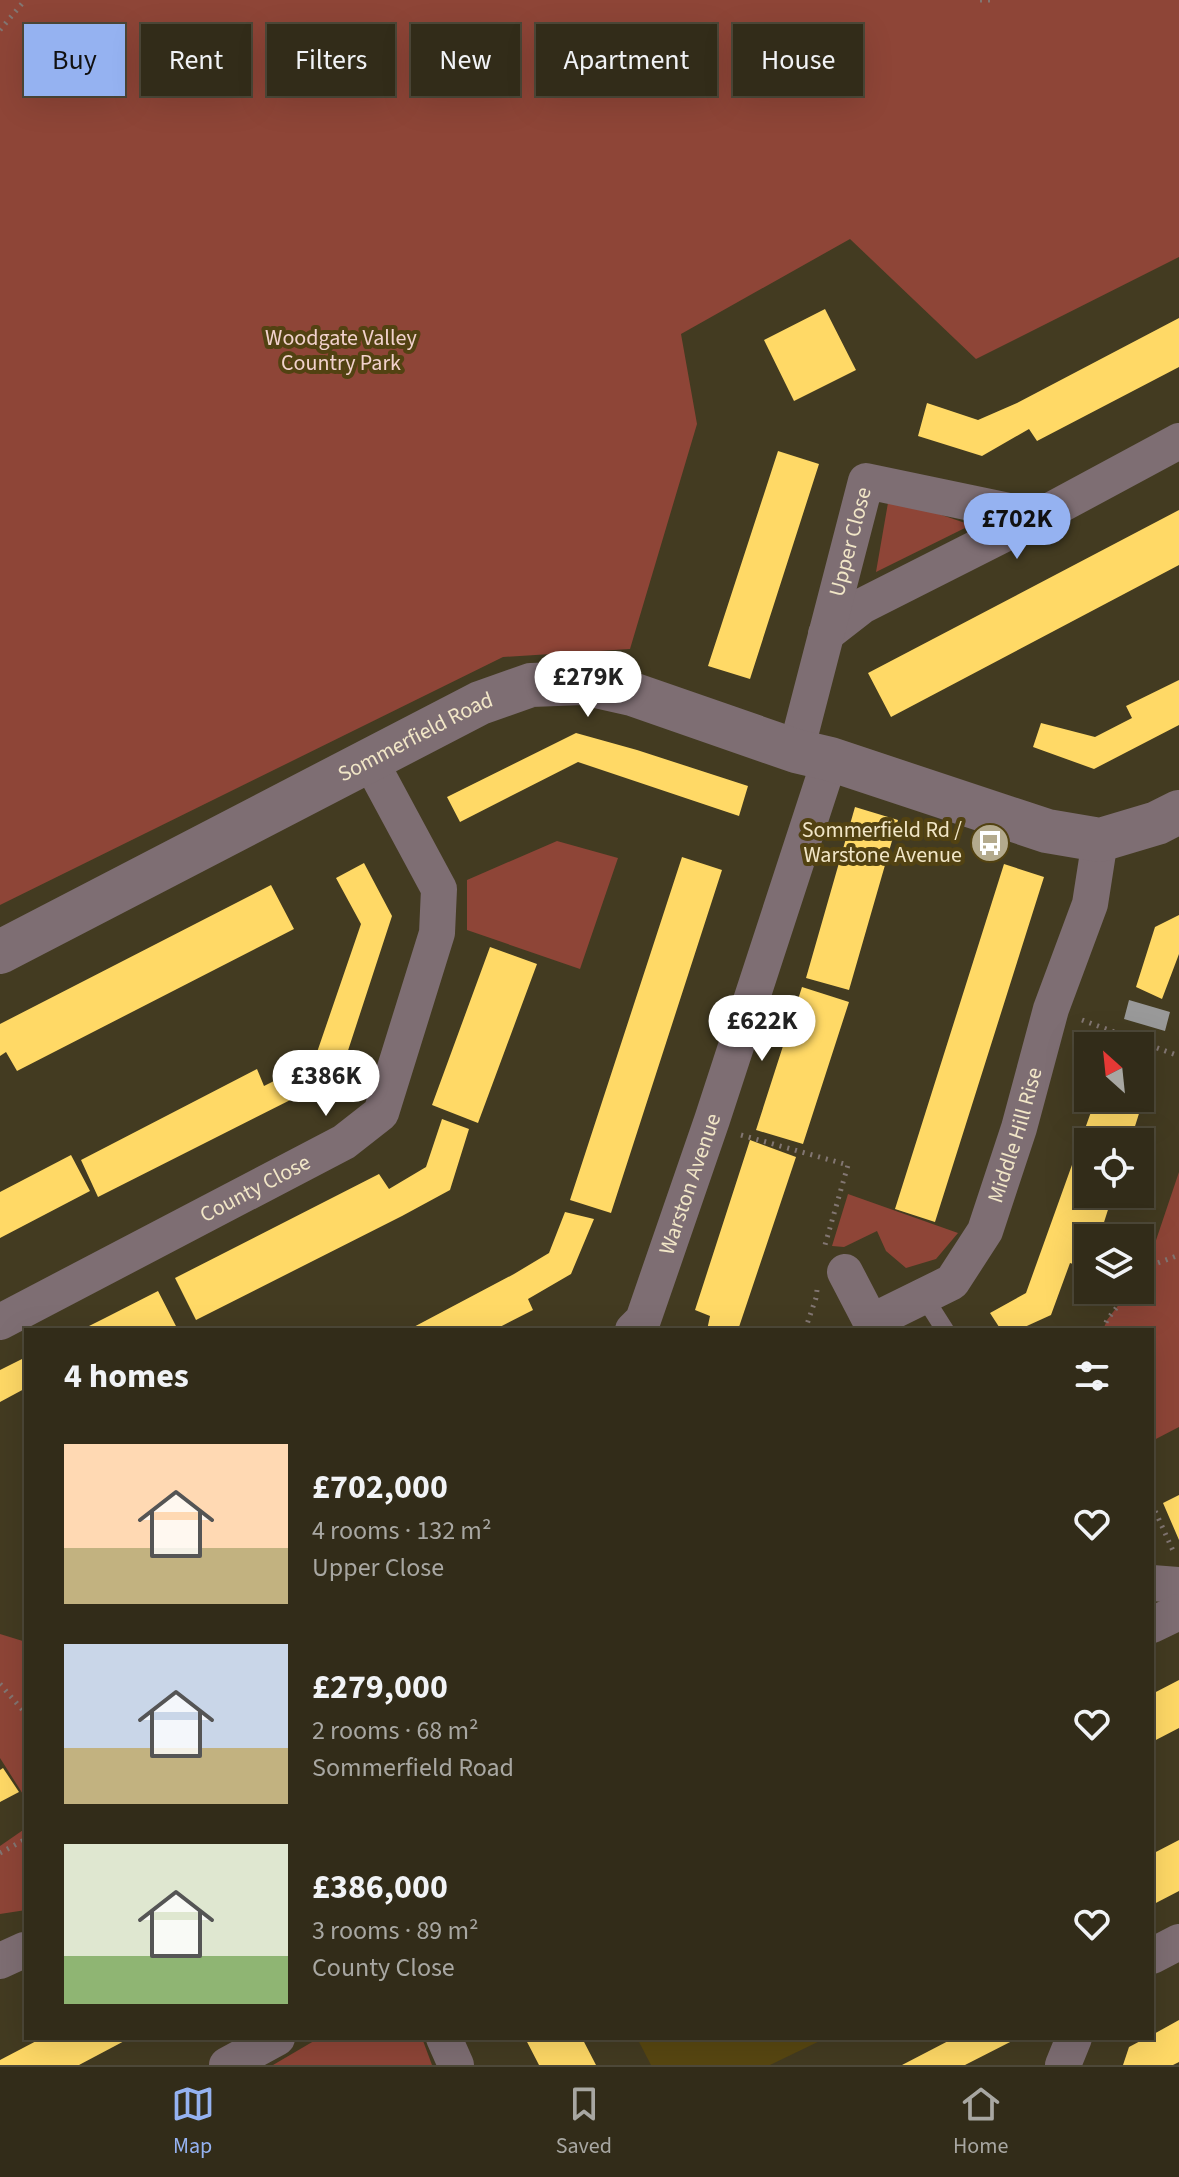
<!DOCTYPE html>
<meta charset="utf-8">
<style>
body{margin:0;font-family:"Source Sans 3",sans-serif;background:#3d3826;color:#f1f3f6;height:100vh;display:flex;flex-direction:column;font-size:30px;white-space:nowrap}
*{box-sizing:border-box;margin:0}
p{font-size:26px;color:#a8a7a2}
.icon{flex:none;width:44px;height:44px;fill:none;stroke:currentColor;stroke-width:2;stroke-linecap:round;stroke-linejoin:round}
.map{position:relative;flex:1;overflow:hidden}
.side{position:absolute;left:24px;top:1328px;width:1130px;height:712px;display:flex;flex-direction:column;background:#322c19;border-radius:0px;box-shadow:0 8px 32px #0002,0 0 0 2px #4d4838}
.side>*{flex:none}
.guide{position:absolute;left:24px;top:24px;width:1132px;height:72px;display:flex;gap:16px}
.needle{width:52px;rotate:333deg}
.fabs{position:absolute;left:1074px;top:1032px;display:grid;gap:16px}
.fabs a{display:grid;place-items:center;width:80px;height:80px;border-radius:0px;background:#322c19;box-shadow:0 8px 32px #0002,0 0 0 2px #4d4838;font-size:40px}
.price{position:absolute;translate:-50% -68px;padding:0 18px;border-radius:28px;background:#fff;color:#222;font-size:26px;line-height:52px;filter:drop-shadow(0 2px 4px #0008)}
.price::after{content:'';position:absolute;left:50%;top:48px;width:24px;height:18px;margin-left:-12px;background:inherit;clip-path:polygon(0 0,100% 0,50% 100%)}
.price.active{background:#95b2f1;color:#111}
ul{padding:0;list-style:none}
li{display:flex;align-items:center;gap:24px;height:200px;padding:0 40px}
li span{display:grid;place-items:center;flex:none;width:224px;height:160px;border-radius:0px;color:#555}
li>.icon{margin-inline-start:auto}
span .icon{width:96px;height:96px;fill:#fffc;stroke-width:1}
li b{font-size:34px}
h2{display:flex;justify-content:space-between;align-items:center;height:96px;padding:0 40px;font-size:34px}
.chip{padding:0 28px;border-radius:0px;background:#322c19;box-shadow:0 8px 32px #0002,0 0 0 2px #4d4838;font-size:28px;line-height:72px}
.chip.active{background:#95b2f1;color:#111}
.dock{display:flex;justify-content:space-around;align-items:center;height:112px;border-top:2px solid #4d4838;background:#322c19;font-size:22px;color:#a8a7a2}
.dock a{display:grid;justify-items:center;gap:4px}
.dock .active{color:#95b2f1}
.map>svg:first-child{display:block}
.built{fill:#584711}
.green{fill:#8e4537}
.homes{fill:#ffd966}
.industry{fill:#999}
.lines{fill:none;stroke-linecap:round;stroke-linejoin:round}
.path{stroke:#827672;stroke-width:5;stroke-dasharray:2 6;stroke-linecap:butt}
.service{stroke:#7e6e73;stroke-width:18}
.minor{stroke:#7e6e73;stroke-width:36}
.tertiary{stroke:#7e6e73;stroke-width:44}
.labels{text-anchor:middle;dominant-baseline:central;stroke-width:8;stroke-linejoin:round;paint-order:stroke}
.park-label{font-size:22px;fill:#f2d2cd;stroke:#524212}
.street-label{font-size:22px;fill:#f1e6c7;stroke:#524212}
.poi-label{font-size:22px;fill:#f1e6c7;stroke:#524212;text-anchor:end}
</style>
<div class="map">
<svg width="1179" height="2065" viewBox="0 0 1179 2065">
<rect width="100%" height="100%" fill="#433b21"/>
<path class="built" d="M637 2038H826L770 2065H651Z"/>
<path class="green" d="M0 0H1179V257L976 359 850 239 681 334 697 424 630 649 503 657 0 905Z
M889 497 971 525 876 572Z
M557 841 618 858 580 969 467 930V880Z
M1179 1172V1427L1152 1441V1330H1103L1107 1320 1130 1290H1140V1277L1147 1267Z
M848 1194 958 1233 936 1259 906 1268 886 1251 877 1231 844 1247 832 1246Z
M0 1634 26 1642V1799L0 1758Z
M26 1828V1910L0 1914V1846Z
M319 2038H422L432 2065H273Z"/>
<path class="homes" d="M825 309 856 370 794 401 764 340Z
M1179 318V367L1037 441 1029 429 982 456 918 436 927 403 978 420 1017 403Z
M778 451 819 464 750 679 708 666Z
M1179 510V565L891 717 868 673Z
M1179 680V725L1094 769 1033 747 1041 723 1095 737 1132 718 1126 706Z
M576 733 637 750 748 786 739 816 578 762 460 822 447 797Z
M855 807 898 820 849 990 806 978Z
M682 857 722 870 611 1213 570 1200Z
M364 863 392 916 340 1075 98 1197 81 1160 257 1069 264 1086 314 1061 361 924 336 878Z
M1004 864 1044 877 935 1222 895 1209Z
M271 885 294 929 17 1071 6 1052 0 1056V1024Z
M1179 915V954L1162 999 1136 987 1155 927Z
M490 947 537 964 478 1123 432 1105Z
M802 987 849 1002 803 1144 756 1130Z
M1096 1098H1133L1143 1101 1130 1142H1088V1194H1113L1099 1238H1088V1269L1070 1263 1051 1315 1018 1330H1001L990 1313 1026 1293Z
M442 1119 469 1129 450 1190 402 1216 196 1320 175 1278 379 1174 389 1189 426 1167Z
M750 1140 796 1157 738 1330H707L710 1316 695 1310Z
M71 1155 90 1191 0 1238V1192Z
M565 1212 594 1219 571 1274 528 1299 533 1310 494 1330H408L514 1274 549 1253Z
M158 1291 178 1330H81L105 1318Z
M26 1357V1388L0 1402V1370Z
M1179 1495V1540L1163 1503Z
M1179 1680V1728L1152 1742V1694Z
M3 1768 19 1792 0 1802V1770Z
M1179 1840V1891L1152 1905V1854Z
M1179 2020V2062L1173 2065H1123L1129 2047 1146 2038H1152V2035Z
M42 2038H130L79 2065H0V2060Z
M525 2038H582L596 2065H539Z
M954 2038H1018L965 2065H902Z"/>
<path class="industry" d="M1129 1000 1170 1012 1165 1031 1124 1019Z
M1140 1058 1156 1063 1149 1086 1140 1084Z"/>
<g class="lines">
<path class="path" d="M980 0H993
M0 30 25 0
M1082 1020 1179 1056
M741 1135 848 1165 825 1245
M1140 1277 1147 1267 1179 1255
M805 1330 816 1298 817 1290
M1103 1330 1107 1320 1130 1290
M1152 1504 1174 1553
M0 1684 26 1714
M0 1853 26 1839"/>
<path class="service" d="M924 1297 945 1330"/>
<g class="minor">
<path d="M826 634 862 606 1038 517 1179 441"/>
<path id="s1" d="M796 751 866 481 1038 517"/>
<path id="s2" d="M845 1272 871 1322 952 1282 985 1231 1019 1128 1051 1009 1090 904 1100 840"/>
<path id="s3" d="M0 1322 344 1142 381 1113 437 933 439 889 369 759"/>
<path id="s4" d="M633 1330 643 1320 712 1120 830 759"/>
<path d="M1152 1583 1179 1585"/>
<path d="M1152 1625 1179 1612"/>
<path d="M1152 1956 1179 1942"/>
<path d="M0 1961 24 1950"/>
<path d="M444 2038 456 2065"/>
<path d="M227 2065 277 2038"/>
<path d="M1063 2065 1074 2038"/>
</g>
<path class="tertiary" id="s5" d="M0 952 480 703 531 685 583 683 632 694 796 751 830 759 1047 831 1100 840 1157 823 1179 812"/>
</g>
<defs>
<symbol id="bus-disc" viewBox="-11 -11 22 22"><circle r="9.5" fill="#b4aa8d" stroke="#524212"/><path d="M-5-6H5V4H4V6H2V4H-2V6H-4V4H-5ZM-3.5-4V0h7V-4ZM-3.5 1.2v1.5H-2V1.2ZM2 1.2v1.5H3.5V1.2Z" fill="#fff"/></symbol>
</defs>
<g fill-rule="evenodd">
<use href="#bus-disc" x="968" y="821" width="44" height="44"/>
</g>
<g class="labels">
<g class="park-label">
<text x="341" y="338">Woodgate Valley<tspan x="341" dy="25">Country Park</tspan></text>
</g>
<g class="street-label">
<text stroke="none"><textPath href="#s1" startOffset="216">Upper Close</textPath></text>
<text stroke="none"><textPath href="#s5" startOffset="468">Sommerfield Road</textPath></text>
<text stroke="none"><textPath href="#s2" startOffset="308">Middle Hill Rise</textPath></text>
<text stroke="none"><textPath href="#s4" startOffset="158">Warston Avenue</textPath></text>
<text stroke="none"><textPath href="#s3" startOffset="288">County Close</textPath></text>
</g>
<g class="poi-label">
<text x="962" y="830">Sommerfield Rd /<tspan x="962" dy="25">Warstone Avenue</tspan></text>
</g>
</g>
</svg>
<div class="fabs">
<a><svg class="needle" viewBox="-14 -14 28 28"><path d="M0-13l5 13h-10z" fill="#e53935"/><path d="M0 13l5-13h-10z" fill="#a8a7a2"/></svg></a>
<a><svg class="icon" aria-label="locate" viewBox="0 0 24 24"><circle cx="12" cy="12" r="6"/><path d="M12 2v4M12 18v4M2 12h4M18 12h4"/></svg></a>
<a><svg class="icon" aria-label="layers" viewBox="0 0 24 24"><path d="M12 4l9 5-9 5-9-5zM3 14l9 5 9-5"/></svg></a>
</div>
<b class="price active" style="left:1017px;top:561px">£702K</b>
<b class="price" style="left:588px;top:719px">£279K</b>
<b class="price" style="left:762px;top:1063px">£622K</b>
<b class="price" style="left:326px;top:1118px">£386K</b>
<div class="guide">
<a class="chip active">Buy</a>
<a class="chip">Rent</a>
<a class="chip">Filters</a>
<a class="chip">New</a>
<a class="chip">Apartment</a>
<a class="chip">House</a>
</div>
<section class="side">
<h2>4 homes<svg class="icon" aria-label="filters" viewBox="0 0 24 24"><path d="M4 7h16M4 17h16"/><circle cx="9" cy="7" r="2"/><circle cx="15" cy="17" r="2"/></svg></h2>
<ul>
<li><span style="background:linear-gradient(#ffd9b3 65%,#c2b280 0)"><svg class="icon" aria-label="home" viewBox="0 0 24 24"><path d="M3 11l9-7 9 7M6 9v11h12V9"/></svg></span><div><b>£702,000</b><p>4 rooms · 132 m²</p><p>Upper Close</p></div><svg class="icon" aria-label="heart" viewBox="0 0 24 24"><path d="M12 20l-8-8c-3-5 5-10 8-4 3-6 11-1 8 4z"/></svg></li>
<li><span style="background:linear-gradient(#c9d6e8 65%,#c2b280 0)"><svg class="icon" aria-label="home" viewBox="0 0 24 24"><path d="M3 11l9-7 9 7M6 9v11h12V9"/></svg></span><div><b>£279,000</b><p>2 rooms · 68 m²</p><p>Sommerfield Road</p></div><svg class="icon" aria-label="heart" viewBox="0 0 24 24"><path d="M12 20l-8-8c-3-5 5-10 8-4 3-6 11-1 8 4z"/></svg></li>
<li><span style="background:linear-gradient(#dfe7d0 70%,#8fb573 0)"><svg class="icon" aria-label="home" viewBox="0 0 24 24"><path d="M3 11l9-7 9 7M6 9v11h12V9"/></svg></span><div><b>£386,000</b><p>3 rooms · 89 m²</p><p>County Close</p></div><svg class="icon" aria-label="heart" viewBox="0 0 24 24"><path d="M12 20l-8-8c-3-5 5-10 8-4 3-6 11-1 8 4z"/></svg></li>
</ul>
</section>
</div>
<nav class="dock">
<a class="active"><svg class="icon" aria-label="map" viewBox="0 0 24 24"><path d="M3 6l6-2 6 2 6-2v14l-6 2-6-2-6 2zM9 4v14M15 6v14"/></svg>Map</a>
<a><svg class="icon" aria-label="saved" viewBox="0 0 24 24"><path d="M7 4h10v16l-5-4-5 4z"/></svg>Saved</a>
<a><svg class="icon" aria-label="home" viewBox="0 0 24 24"><path d="M3 11l9-7 9 7M6 9v11h12V9"/></svg>Home</a>
</nav>
